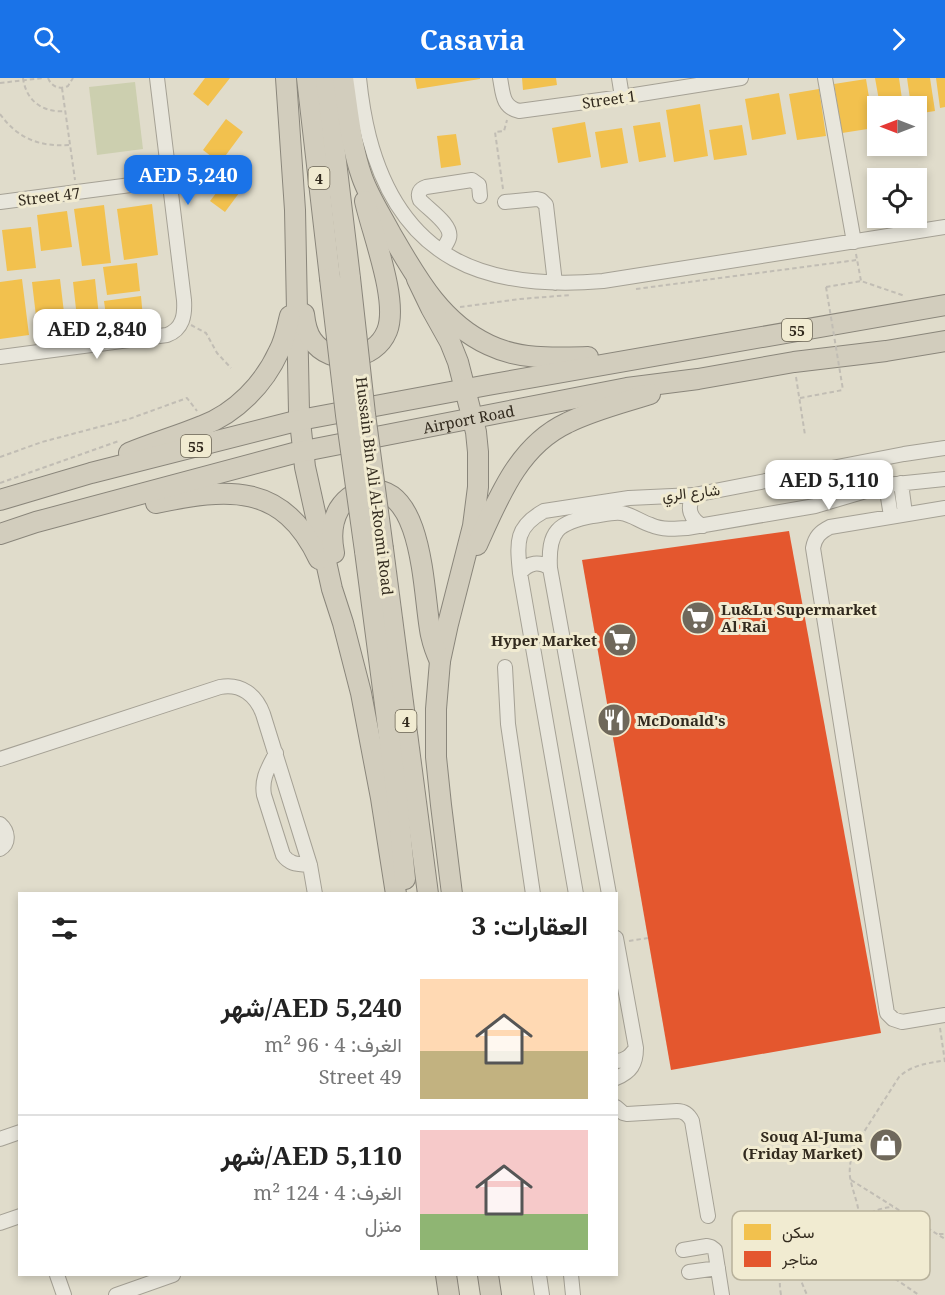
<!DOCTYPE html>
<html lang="ar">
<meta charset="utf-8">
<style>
body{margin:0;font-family:"Noto Serif",Vazirmatn,serif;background:#f6f6f6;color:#222;direction:rtl;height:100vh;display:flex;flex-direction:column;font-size:22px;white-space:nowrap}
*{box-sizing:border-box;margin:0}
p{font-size:20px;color:#767676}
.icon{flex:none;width:33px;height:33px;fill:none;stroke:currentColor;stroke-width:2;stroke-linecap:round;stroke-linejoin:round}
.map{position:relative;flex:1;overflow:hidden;direction:ltr}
.panel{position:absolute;left:18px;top:814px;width:600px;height:384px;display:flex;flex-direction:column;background:#fff;border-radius:0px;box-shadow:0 3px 9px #0003;direction:rtl}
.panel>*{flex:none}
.needle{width:39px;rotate:270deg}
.controls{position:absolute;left:867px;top:18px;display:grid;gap:12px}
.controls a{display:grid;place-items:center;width:60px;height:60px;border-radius:0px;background:#fff;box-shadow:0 3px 9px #0003;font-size:30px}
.price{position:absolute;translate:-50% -51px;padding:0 14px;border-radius:12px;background:#fff;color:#222;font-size:20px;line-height:39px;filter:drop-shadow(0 2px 3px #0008)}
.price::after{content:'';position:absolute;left:50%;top:36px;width:18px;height:14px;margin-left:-9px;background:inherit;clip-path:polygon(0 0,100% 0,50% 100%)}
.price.on{background:#1a73e8;color:#fff}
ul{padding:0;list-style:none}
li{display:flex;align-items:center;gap:18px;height:150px;padding:0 30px}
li+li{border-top:2px solid #e0e0e0}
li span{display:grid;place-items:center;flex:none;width:168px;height:120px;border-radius:0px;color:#555}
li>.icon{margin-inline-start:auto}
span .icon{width:72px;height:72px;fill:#fffc;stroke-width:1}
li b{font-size:26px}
h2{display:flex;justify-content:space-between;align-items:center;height:72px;padding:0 30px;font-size:26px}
header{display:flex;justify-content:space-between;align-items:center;height:78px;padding:0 30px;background:#1a73e8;color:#fff;font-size:27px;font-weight:700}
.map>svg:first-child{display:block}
.green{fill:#cccfaf}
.homes{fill:#f2c14e}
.shops{fill:#e4572e}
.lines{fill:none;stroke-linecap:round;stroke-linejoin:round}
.minor-casing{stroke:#a5a195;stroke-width:16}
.highway-casing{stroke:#8a867b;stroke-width:22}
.path{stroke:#c1bdb4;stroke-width:2;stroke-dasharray:4.5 3;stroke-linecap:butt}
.minor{stroke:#e8e6dc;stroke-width:14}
.highway{stroke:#d2cdbd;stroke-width:20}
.highway-bridge-casing{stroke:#8a867b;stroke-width:22;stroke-linecap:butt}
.path-bridge{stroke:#c1bdb4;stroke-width:2;stroke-dasharray:4.5 3;stroke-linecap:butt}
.highway-bridge{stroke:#d2cdbd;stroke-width:20}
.labels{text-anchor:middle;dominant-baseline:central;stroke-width:6;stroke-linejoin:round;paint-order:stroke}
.shield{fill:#f1ebd1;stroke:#6b6454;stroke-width:1.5}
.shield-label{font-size:14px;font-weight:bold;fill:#322a1e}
.street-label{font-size:15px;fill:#322a1e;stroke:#f1ebd1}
.poi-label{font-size:15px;font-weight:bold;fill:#322a1e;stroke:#f1ebd1;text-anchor:start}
.key{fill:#f1ebd1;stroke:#b8b19b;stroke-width:1.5}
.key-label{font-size:16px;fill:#322a1e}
</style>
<header><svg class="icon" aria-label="forward" viewBox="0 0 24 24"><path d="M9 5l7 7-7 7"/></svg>Casavia<svg class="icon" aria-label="search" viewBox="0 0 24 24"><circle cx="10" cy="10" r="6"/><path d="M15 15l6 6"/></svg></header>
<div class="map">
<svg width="945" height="1217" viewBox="0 0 945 1217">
<rect width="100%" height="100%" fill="#e0dccb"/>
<path class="green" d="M135 4 143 71 97 77 89 9Z"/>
<path class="homes" d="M205 0H230L208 28 193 16Z
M415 0H480V1L417 11Z
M522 0H556L557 7 523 12Z
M875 0H899L903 28H880Z
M907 0H930L935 33 916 36V28H911Z
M936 0H945V29L940 30Z
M866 1 874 50 842 55 834 6Z
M819 11 826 58 797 62 789 16Z
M779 15 786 56 752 62 745 21Z
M700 26 708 78 674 84 666 32Z
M226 41 243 54 220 85 203 72Z
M585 44 591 79 558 85 552 50Z
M660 44 666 79 639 84 633 48Z
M742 47 747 77 714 82 709 52Z
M622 50 628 85 601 90 595 54Z
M456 56 461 87 441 90 437 58Z
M234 92 248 103 225 134 210 123Z
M152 126 158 177 124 182 117 131Z
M104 127 111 185 82 188 74 131Z
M67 133 72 169 41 173 37 137Z
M31 149 36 190 7 193 2 152Z
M137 185 140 213 107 217 103 189Z
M22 201 29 257 0 261V204Z
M60 201 65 243 37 247 32 204Z
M95 201 99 238 77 240 73 204Z
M141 218 143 240 107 245 104 223Z"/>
<path class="shops" d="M789 453 881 955 671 992 582 482Z"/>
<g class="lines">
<defs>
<path id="minor" d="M359 0C361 20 364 39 369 59 401 182 485 213 603 203L945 149
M500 0C503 15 502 29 519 33L622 19 741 0
M619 0 622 19
M825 0 854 164
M0 124 169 102
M505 124 537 121 541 122 546 127 555 205
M442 173C444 169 448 164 449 160 453 147 428 131 420 122 417 115 420 111 426 109L472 102 479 107 480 118
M0 279 167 257C183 251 185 237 184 222L157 0
M901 405 905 436
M886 407 891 438
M694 417C686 430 690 441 703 448
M945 430 830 449C820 454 815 459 813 470L887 935 893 941 902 944 945 937
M520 495C529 484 539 483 550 490
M505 589 508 646 533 816
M276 675C269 689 261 700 264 717L283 777C290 787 299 786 310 787
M0 681 220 609C241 605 256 617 263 636L310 787 315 816
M0 746C8 753 10 765 0 771
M576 816 520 495C517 464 515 449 544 433L629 420 694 417 904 376 945 370
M609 816 550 490C548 453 557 445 593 438 602 437 612 434 621 435 631 436 641 444 651 447 662 452 675 451 687 450L815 428 886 407 945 401
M616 860 636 970C636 986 631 994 616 1000
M616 983C626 983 631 977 636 970
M616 1029 623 1035 627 1036 677 1033C685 1033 689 1037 692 1043L708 1138
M0 1061 20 1054
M0 1145 20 1138
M683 1172 707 1168 711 1169 715 1172 722 1217
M689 1194 718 1190
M57 1197 64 1217
M539 1197 542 1217
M571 1197 573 1217
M116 1217 173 1197"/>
<g id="highway">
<path d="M286 0 295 132 299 334 305 389 332 511 343 545 361 615 381 720 396 816"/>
<path d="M307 0 330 200"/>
<path d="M326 0 350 200"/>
<path d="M343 0C348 33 351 68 362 99 369 119 381 137 391 156 416 199 441 245 489 267 520 282 555 280 588 279"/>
<path d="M417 201 431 230 450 264 458 284 476 354 478 374V409L473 448 448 546 440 583 436 631V679L441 727 452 816"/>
<path d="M304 236C305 245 307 255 312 262 331 289 375 283 387 253 399 223 372 155 365 123"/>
<path d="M129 375C153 365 178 358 202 348 236 335 264 306 279 273 285 262 287 249 290 238"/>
<path d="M0 422 91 395 300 342 488 307 945 227"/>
<path d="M156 425C227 410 283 404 319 481"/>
<path id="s1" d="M0 456 36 444 294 375 627 310 698 301 794 284 886 273 945 263"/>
<path d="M477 467C498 421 518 368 567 345 593 332 622 325 650 316"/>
<path d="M383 471 428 816"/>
<path d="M365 473 396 711 405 801"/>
<path d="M334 475C331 460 331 445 339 431 346 420 357 413 370 412 425 409 423 520 431 557 433 566 436 575 440 583"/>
<path d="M446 1197 449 1217"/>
<path d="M488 1197 491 1217"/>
</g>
</defs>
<use href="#minor" class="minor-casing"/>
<use href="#highway" class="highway-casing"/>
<path class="path" d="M23 0C26 23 43 35 65 33
M48 0C52 9 59 12 68 8L73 0
M0 5 43 0
M62 10 75 102
M0 36C18 61 40 69 70 67
M503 111 495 54 504 53 507 42
M856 176 861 203
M826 209 861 203 905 218
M636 211 857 182
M460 229 520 221 571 217
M191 247 206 255 217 275 231 290
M796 299 805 357
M800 320 843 312
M0 379 42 364 129 341 187 320 197 333
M0 405 119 363
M629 863 648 860
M940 950 945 984
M851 1102 945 1161
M859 1144C869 1134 879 1130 893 1129
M939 1156H945
M846 1166 857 1175 919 1217
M793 1184 807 1217
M781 1217C780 1210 779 1205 781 1199 785 1186 809 1173 821 1169 831 1167 845 1170 852 1162 868 1142 853 1119 850 1099 849 1089 851 1081 853 1071L899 999C913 986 927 986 945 982"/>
<use href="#minor" class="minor"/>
<use href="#highway" class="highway"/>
<defs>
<path id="highway-bridge" d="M330 200 346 337 365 473
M350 200 365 336 383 471"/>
</defs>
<use href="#highway-bridge" class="highway-bridge-casing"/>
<path class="path-bridge" d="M826 209 843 312"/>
<use href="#highway-bridge" class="highway-bridge"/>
</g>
<defs>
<symbol id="supermarket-disc" viewBox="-11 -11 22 22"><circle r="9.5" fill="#6f685b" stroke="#f1ebd1"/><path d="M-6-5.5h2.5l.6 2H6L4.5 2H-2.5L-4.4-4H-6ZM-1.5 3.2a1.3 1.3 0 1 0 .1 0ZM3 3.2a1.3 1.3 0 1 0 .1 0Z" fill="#fff"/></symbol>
<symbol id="restaurant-disc" viewBox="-11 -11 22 22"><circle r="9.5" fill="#6f685b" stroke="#f1ebd1"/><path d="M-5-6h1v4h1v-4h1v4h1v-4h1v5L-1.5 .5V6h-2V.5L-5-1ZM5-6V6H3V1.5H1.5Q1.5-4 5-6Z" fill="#fff"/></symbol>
<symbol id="shop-disc" viewBox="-11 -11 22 22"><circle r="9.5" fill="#6f685b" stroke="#f1ebd1"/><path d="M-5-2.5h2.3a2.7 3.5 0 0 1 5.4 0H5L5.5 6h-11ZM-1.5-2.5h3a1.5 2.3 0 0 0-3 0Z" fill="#fff"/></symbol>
</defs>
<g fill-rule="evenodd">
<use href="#supermarket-disc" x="679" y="521" width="38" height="38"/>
<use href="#supermarket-disc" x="601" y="543" width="38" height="38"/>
<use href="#restaurant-disc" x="595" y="623" width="38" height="38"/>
<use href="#shop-disc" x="867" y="1048" width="38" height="38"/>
</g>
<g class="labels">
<g class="shield">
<rect x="308.5" y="89" width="21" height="22" rx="4.5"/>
<rect x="782" y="241" width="30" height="22" rx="4.5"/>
<rect x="181" y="357" width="30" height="22" rx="4.5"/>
<rect x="395.5" y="632" width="21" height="22" rx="4.5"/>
</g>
<g class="shield-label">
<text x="319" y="100">4</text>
<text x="797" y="252">55</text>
<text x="196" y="368">55</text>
<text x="406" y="643">4</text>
</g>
<g class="street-label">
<text transform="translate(609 21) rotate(-8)">Street 1</text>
<text transform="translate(49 118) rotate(-7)">Street 47</text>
<text stroke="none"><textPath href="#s1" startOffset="483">Airport Road</textPath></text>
<text transform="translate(375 408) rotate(83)">Hussain Bin Ali Al-Roomi Road</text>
<text transform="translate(691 414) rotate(-6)">شارع الري</text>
</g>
<g class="poi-label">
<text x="721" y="531">Lu&amp;Lu Supermarket<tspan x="721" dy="17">Al Rai</tspan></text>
<text x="597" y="562" text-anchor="end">Hyper Market</text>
<text x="637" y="642">McDonald's</text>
<text x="863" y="1058" text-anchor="end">Souq Al-Juma<tspan x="863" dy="17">(Friday Market)</tspan></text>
</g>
</g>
<rect x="732" y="1133" width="198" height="69" rx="9" class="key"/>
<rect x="744" y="1146" width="27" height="16" fill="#f2c14e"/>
<rect x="744" y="1173" width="27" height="16" fill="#e4572e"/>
<g class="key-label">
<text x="782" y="1160">سكن</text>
<text x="782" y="1187">متاجر</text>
</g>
</svg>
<div class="controls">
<a><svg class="needle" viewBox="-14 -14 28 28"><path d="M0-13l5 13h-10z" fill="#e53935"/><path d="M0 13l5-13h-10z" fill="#767676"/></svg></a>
<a><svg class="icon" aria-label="locate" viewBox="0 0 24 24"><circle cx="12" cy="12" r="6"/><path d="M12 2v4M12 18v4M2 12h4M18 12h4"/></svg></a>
</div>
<b class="price on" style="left:188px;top:128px">AED 5,240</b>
<b class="price" style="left:97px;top:282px">AED 2,840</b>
<b class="price" style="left:829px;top:433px">AED 5,110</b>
<section class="panel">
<h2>العقارات: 3<svg class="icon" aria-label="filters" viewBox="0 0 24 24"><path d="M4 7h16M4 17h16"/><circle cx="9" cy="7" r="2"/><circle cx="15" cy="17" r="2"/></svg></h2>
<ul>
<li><span style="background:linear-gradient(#ffd9b3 60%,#c2b280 0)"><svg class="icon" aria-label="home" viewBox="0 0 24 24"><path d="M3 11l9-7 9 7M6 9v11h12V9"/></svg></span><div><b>AED 5,240/شهر</b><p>الغرف: 4 · 96 m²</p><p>Street 49</p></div></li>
<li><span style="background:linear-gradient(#f6c9c9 70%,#8fb573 0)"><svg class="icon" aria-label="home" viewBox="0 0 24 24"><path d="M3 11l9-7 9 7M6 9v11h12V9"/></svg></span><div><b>AED 5,110/شهر</b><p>الغرف: 4 · 124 m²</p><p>منزل</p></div></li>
</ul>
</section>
</div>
